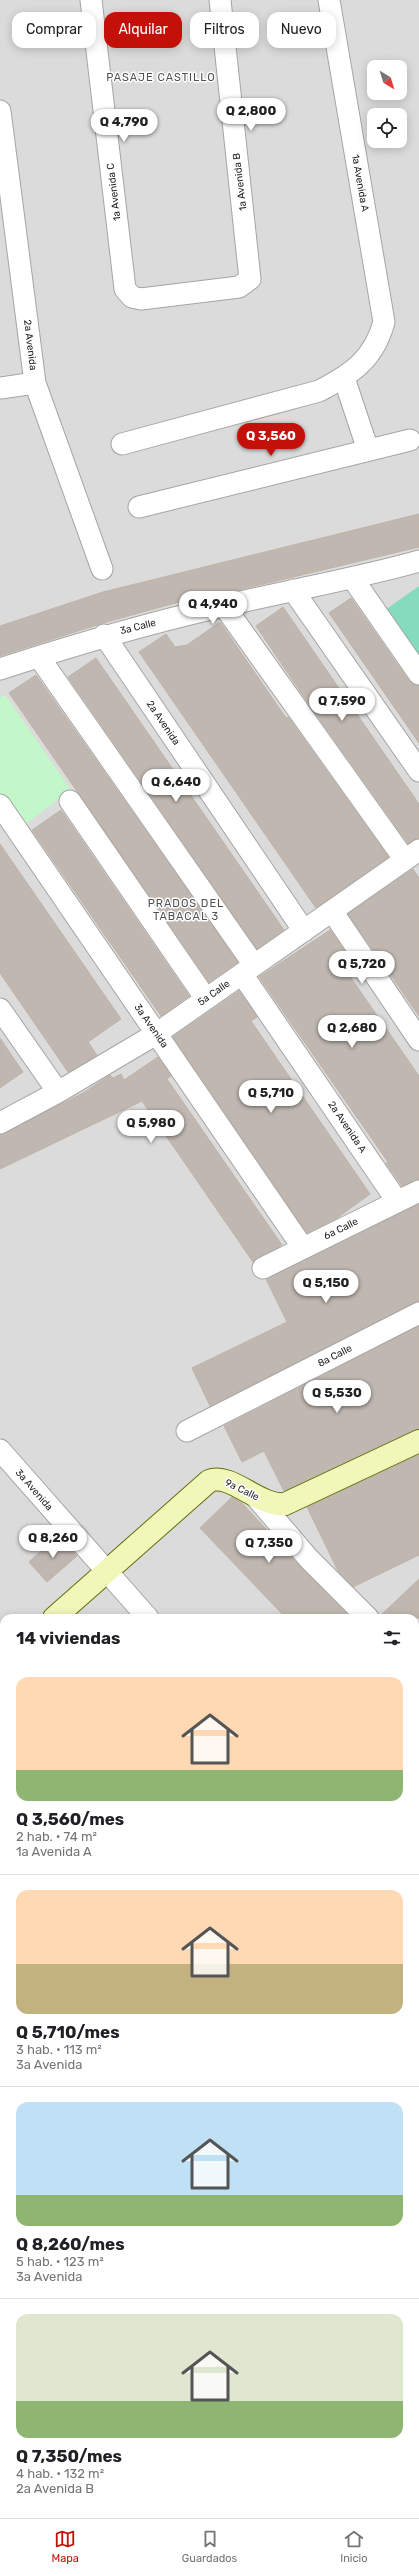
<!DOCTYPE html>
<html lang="es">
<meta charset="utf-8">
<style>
body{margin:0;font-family:Rubik,sans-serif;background:#f2f2f2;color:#202124;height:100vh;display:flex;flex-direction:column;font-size:15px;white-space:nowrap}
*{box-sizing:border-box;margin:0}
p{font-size:13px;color:#757577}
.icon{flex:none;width:22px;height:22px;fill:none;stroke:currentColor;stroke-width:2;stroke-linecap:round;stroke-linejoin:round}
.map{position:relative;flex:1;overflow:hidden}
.side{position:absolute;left:0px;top:1614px;width:419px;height:904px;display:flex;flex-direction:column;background:#fff;border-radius:12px 12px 0 0;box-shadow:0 2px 10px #0003}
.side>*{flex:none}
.top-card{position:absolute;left:12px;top:12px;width:395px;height:36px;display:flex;gap:8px}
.needle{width:26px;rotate:142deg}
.controls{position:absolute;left:367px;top:60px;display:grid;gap:8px}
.controls a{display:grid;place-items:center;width:40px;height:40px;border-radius:8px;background:#fff;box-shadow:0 2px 10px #0003;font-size:20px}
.price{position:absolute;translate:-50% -34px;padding:0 9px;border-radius:14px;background:#fff;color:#222;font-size:13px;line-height:26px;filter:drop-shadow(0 1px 2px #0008)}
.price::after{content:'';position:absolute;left:50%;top:24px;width:12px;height:9px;margin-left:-6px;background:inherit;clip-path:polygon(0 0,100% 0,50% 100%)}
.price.selected{background:#c31008;color:#fff}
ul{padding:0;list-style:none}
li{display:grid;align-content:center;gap:8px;height:212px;padding:0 16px}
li+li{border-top:1px solid #e0e0e0}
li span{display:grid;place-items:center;height:124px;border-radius:12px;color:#555}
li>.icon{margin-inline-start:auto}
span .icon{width:72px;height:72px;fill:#fffc;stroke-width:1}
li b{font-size:17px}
h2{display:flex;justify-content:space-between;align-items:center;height:48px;padding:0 16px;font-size:17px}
.tag{padding:0 14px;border-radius:12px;background:#fff;box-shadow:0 2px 10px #0003;font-size:14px;line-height:36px}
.tag.selected{background:#c31008;color:#fff}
.tab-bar{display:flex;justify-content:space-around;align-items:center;height:56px;border-top:1px solid #e0e0e0;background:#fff;font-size:11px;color:#757577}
.tab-bar a{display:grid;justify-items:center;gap:2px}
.tab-bar .selected{color:#c31008}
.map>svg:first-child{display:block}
.residential{fill:#dcdbdb;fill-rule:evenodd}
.industrial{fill:#e7d6e3}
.education{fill:#fcfedd}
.park{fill:#c2f7c9}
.pitch{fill:#84dbbd}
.building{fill:#bfb7b0;stroke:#bfb3a7}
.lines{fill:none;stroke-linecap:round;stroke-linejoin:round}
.minor-casing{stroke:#a5a5a5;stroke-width:23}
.secondary-casing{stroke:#607009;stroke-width:24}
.minor{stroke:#fff;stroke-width:21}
.secondary{stroke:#f1f7b9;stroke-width:22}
.labels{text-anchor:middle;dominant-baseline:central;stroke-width:3;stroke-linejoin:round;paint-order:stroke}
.street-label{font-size:10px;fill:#1e1e1e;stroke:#fff}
.neighbourhood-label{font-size:11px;letter-spacing:1px;fill:#515151;stroke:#fff}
</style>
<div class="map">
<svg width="419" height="2518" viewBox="0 0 419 2518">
<rect width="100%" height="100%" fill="#eeebe4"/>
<path class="residential" d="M0 0H419V2518H0ZM374 67H400V93H374ZM374 115H400V141H374ZM4 1618H415V2514H4Z"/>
<path class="industrial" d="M215 2514H389L395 2518H211Z"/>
<path class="education" d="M0 2010 4 2014V2132L0 2133Z"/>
<path class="park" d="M5 695 71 790 21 827 0 794V697Z"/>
<path class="pitch" d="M419 586V667L381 613Z
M4 2169V2396L0 2374V2170Z"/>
<path class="building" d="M419 514V547L180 604 179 602 103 623 0 656V626L103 592Z
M351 598 409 681 419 686V743L329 613Z
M283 607 419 804V838L408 843 308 703 256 626Z
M220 622 286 718 288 717 388 857 316 908 139 652 166 634 175 647 187 645Z
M96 658 284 930 257 949 68 677Z
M36 675 238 962 209 982 9 693Z
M61 810 189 996 161 1016 32 830Z
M0 844 121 1019 88 1042 97 1055 68 1072 0 973Z
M413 869 419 878V1016L348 914Z
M330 930 348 956 340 962 419 1076V1179L402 1186 386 1163 388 1162 259 977Z
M239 991 257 1017 251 1021 370 1194 337 1218 307 1233 173 1037Z
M0 1038 23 1072 0 1088Z
M158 1057 171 1076 167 1079 282 1245 253 1262 142 1101 0 1169V1135L83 1093 110 1075 113 1078 121 1074 124 1080Z
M419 1204V1301L210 1406 192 1368 287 1322 266 1279Z
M419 1326V1429L284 1491 264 1451 242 1462 224 1426Z
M419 1455V1555L353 1587 338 1571 307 1507Z
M232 1497 242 1503 301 1567 351 1618H286L200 1528Z
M58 1535 77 1556 47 1582 29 1562Z
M419 1579V1618H380V1616Z"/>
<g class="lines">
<defs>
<path id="minor" d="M91 0 125 289 132 297 141 299 239 287 250 279 220 0
M0 111 35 383 102 569
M344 378 368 450
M0 388 35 383
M122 444 319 391C352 374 374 359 384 322L329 0
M139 507 410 440
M353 579 419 674
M293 590 419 771
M224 606 405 860
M104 635 304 931
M39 657 254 965
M0 669C74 645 148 623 224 606 289 590 355 579 419 561
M70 801 206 999
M0 805 303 1248
M332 911 419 1040
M242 974 397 1201
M0 1009 58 1092
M0 1123 58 1092 156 1034 419 850
M263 1268 419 1191
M187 1431 419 1313
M0 1450 148 1618
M256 1497 309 1559 368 1618
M415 1663 419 1667
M0 1718 4 1722
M415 1903 419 1907
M0 1989 4 1993
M0 2148 4 2147
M415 2170 419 2174
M415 2301 419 2298
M0 2496 4 2494"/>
<path id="secondary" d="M54 1618 209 1481C231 1472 259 1507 285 1504L419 1441
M0 1667 4 1663"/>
</defs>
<use href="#minor" class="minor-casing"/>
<use href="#secondary" class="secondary-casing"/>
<use href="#minor" class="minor"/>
<use href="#secondary" class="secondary"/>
</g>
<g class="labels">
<g class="street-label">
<text transform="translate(240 182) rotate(-97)">1a Avenida B</text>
<text transform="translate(360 183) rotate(80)">1a Avenida A</text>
<text transform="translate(114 192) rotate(-97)">1a Avenida C</text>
<text transform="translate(30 345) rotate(83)">2a Avenida</text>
<text transform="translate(138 627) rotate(-14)">3a Calle</text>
<text transform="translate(163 723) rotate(56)">2a Avenida</text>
<text transform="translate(214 993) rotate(-35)">5a Calle</text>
<text transform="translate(151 1026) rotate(55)">3a Avenida</text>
<text transform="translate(347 1127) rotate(56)">2a Avenida A</text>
<text transform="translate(341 1229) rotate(-26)">6a Calle</text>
<text transform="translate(335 1356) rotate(-27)">8a Calle</text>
<text transform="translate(34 1490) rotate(49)">3a Avenida</text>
<text transform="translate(242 1490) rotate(26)">9a Calle</text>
</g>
<g class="neighbourhood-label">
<text x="161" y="77">PASAJE CASTILLO</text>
<text x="186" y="903">PRADOS DEL<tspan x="186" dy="13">TABACAL 3</tspan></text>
</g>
</g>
</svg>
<div class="controls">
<a><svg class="needle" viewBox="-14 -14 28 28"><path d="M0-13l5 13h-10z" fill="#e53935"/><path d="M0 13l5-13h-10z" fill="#757577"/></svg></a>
<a><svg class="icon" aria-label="locate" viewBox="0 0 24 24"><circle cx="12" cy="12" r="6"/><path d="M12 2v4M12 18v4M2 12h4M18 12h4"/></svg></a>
</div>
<b class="price" style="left:251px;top:132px">Q 2,800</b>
<b class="price" style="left:124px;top:143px">Q 4,790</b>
<b class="price selected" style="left:271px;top:457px">Q 3,560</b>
<b class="price" style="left:213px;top:625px">Q 4,940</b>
<b class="price" style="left:342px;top:722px">Q 7,590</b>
<b class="price" style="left:176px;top:803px">Q 6,640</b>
<b class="price" style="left:362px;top:985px">Q 5,720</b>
<b class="price" style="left:352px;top:1049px">Q 2,680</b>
<b class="price" style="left:271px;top:1114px">Q 5,710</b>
<b class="price" style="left:151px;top:1144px">Q 5,980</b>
<b class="price" style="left:326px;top:1304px">Q 5,150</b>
<b class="price" style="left:337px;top:1414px">Q 5,530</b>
<b class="price" style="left:53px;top:1559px">Q 8,260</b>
<b class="price" style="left:269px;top:1564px">Q 7,350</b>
<div class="top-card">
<a class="tag">Comprar</a>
<a class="tag selected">Alquilar</a>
<a class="tag">Filtros</a>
<a class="tag">Nuevo</a>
</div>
<section class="side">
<h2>14 viviendas<svg class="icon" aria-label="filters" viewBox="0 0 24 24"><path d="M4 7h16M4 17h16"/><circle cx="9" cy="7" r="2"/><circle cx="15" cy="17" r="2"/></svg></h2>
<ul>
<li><span style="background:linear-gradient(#ffd9b3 75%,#8fb573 0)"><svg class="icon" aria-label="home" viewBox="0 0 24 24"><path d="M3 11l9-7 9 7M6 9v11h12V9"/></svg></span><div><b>Q 3,560/mes</b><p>2 hab. · 74 m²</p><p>1a Avenida A</p></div></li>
<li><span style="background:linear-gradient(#ffd9b3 60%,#c2b280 0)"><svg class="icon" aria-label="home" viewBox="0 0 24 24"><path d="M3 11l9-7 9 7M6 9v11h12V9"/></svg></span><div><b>Q 5,710/mes</b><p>3 hab. · 113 m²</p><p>3a Avenida</p></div></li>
<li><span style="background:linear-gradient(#bfe0f5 75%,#8fb573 0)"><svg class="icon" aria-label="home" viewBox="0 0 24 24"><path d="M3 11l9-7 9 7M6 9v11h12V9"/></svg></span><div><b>Q 8,260/mes</b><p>5 hab. · 123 m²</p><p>3a Avenida</p></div></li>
<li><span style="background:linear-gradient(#dfe7d0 70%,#8fb573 0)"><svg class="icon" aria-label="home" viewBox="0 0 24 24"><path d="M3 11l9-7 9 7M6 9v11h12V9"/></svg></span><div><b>Q 7,350/mes</b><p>4 hab. · 132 m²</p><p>2a Avenida B</p></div></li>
</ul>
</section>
</div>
<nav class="tab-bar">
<a class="selected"><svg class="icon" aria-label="map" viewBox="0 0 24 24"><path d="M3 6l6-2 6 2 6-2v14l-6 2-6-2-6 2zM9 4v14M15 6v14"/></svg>Mapa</a>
<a><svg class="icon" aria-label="saved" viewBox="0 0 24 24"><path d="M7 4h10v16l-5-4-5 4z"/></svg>Guardados</a>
<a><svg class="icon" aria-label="home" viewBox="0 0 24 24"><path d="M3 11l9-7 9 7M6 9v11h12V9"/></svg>Inicio</a>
</nav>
